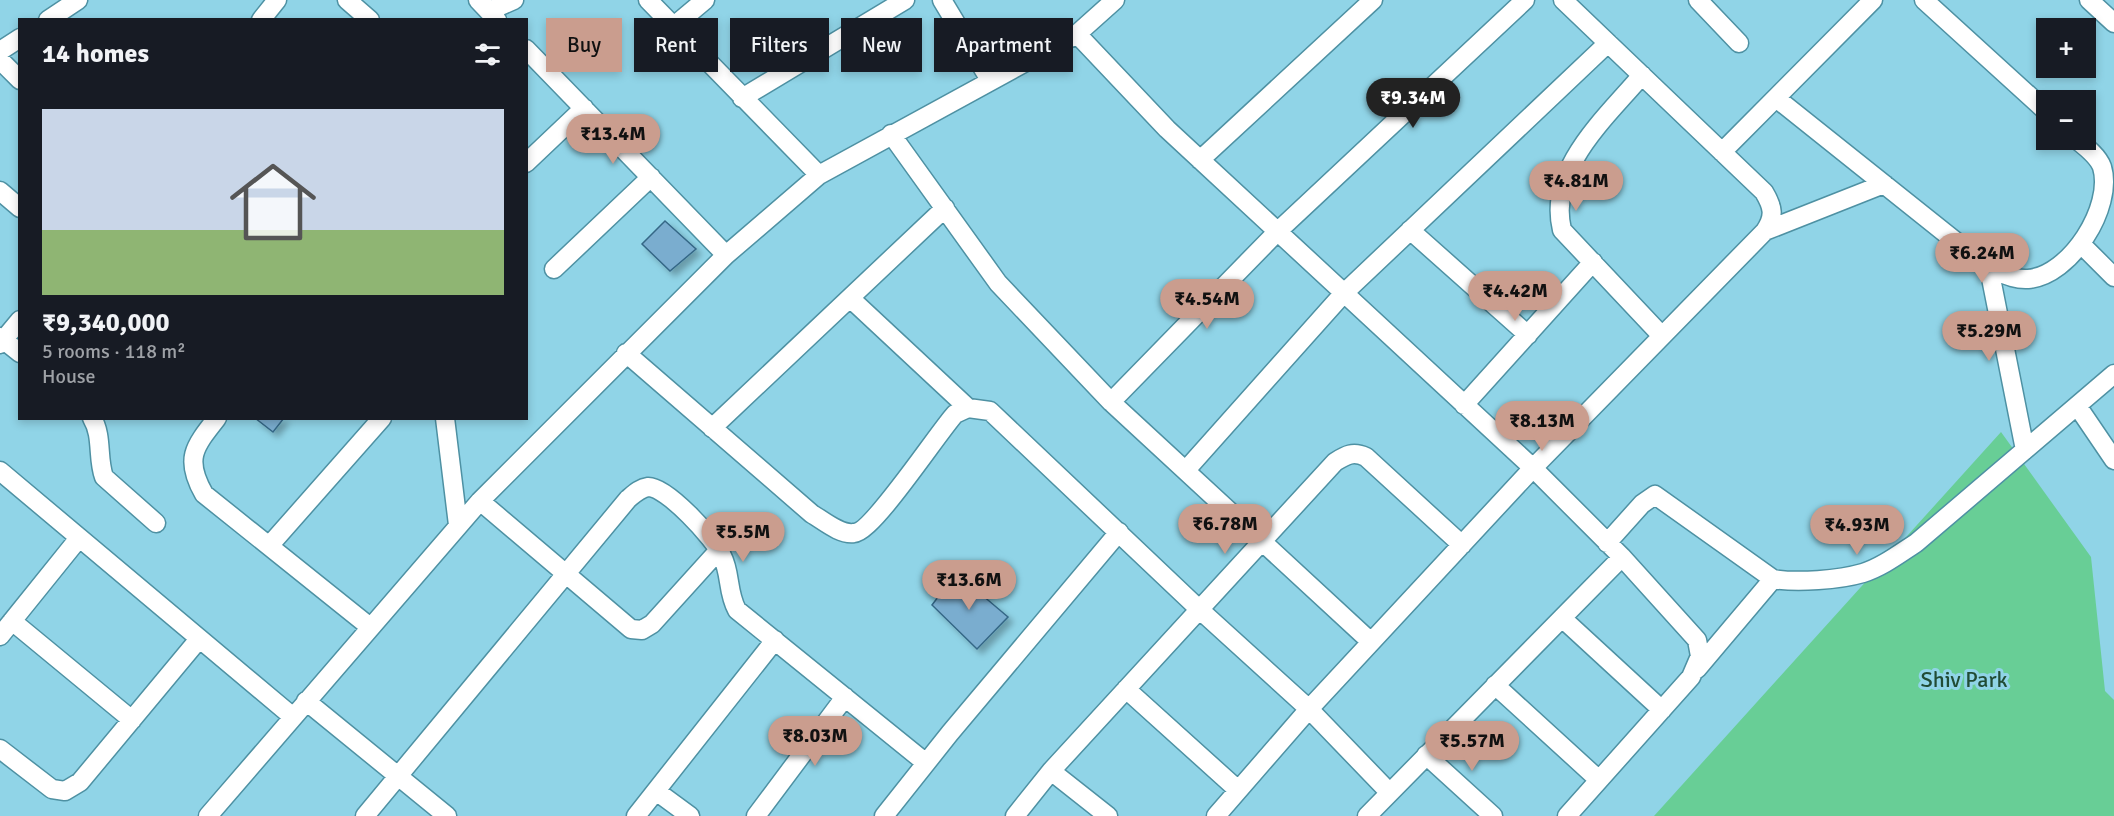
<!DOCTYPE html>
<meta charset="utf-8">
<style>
body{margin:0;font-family:Signika,sans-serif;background:#20242c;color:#f1f3f6;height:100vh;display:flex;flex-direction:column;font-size:22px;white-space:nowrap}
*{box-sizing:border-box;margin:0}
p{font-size:20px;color:#9ea1a6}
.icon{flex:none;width:33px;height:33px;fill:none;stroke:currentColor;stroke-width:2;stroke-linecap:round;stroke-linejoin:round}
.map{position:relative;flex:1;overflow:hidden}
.panel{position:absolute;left:18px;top:18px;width:510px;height:402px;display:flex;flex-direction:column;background:#171b24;border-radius:0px;box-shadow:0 3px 9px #0003}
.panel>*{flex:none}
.top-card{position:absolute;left:546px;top:18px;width:570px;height:54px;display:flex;gap:12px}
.fabs{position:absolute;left:2036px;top:18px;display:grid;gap:12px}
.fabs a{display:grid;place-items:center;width:60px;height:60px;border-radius:0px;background:#171b24;box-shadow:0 3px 9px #0003;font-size:30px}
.price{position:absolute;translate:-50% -51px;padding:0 14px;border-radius:21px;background:#ca9d8e;color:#111;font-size:20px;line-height:39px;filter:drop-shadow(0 2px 3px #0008)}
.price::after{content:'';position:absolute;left:50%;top:36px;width:18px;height:14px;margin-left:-9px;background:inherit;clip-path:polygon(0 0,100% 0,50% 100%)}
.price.on{background:#222;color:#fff}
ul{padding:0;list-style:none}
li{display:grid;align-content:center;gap:12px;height:318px;padding:0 24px}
li span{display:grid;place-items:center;height:186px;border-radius:0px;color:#555}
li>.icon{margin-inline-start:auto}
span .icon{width:108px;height:108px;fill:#fffc;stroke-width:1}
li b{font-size:26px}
h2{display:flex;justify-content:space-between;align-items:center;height:72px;padding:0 24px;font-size:26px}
.pill{padding:0 21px;border-radius:0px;background:#171b24;box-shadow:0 3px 9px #0003;font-size:21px;line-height:54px}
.pill.on{background:#ca9d8e;color:#111}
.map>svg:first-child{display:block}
.green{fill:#68ce96}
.building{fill:#7aadcf;stroke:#356786;stroke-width:1.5;filter:url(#shadow)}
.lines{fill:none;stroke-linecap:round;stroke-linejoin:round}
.minor-casing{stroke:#4e91a3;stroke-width:21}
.minor{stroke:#fff;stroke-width:18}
.labels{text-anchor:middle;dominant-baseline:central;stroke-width:6;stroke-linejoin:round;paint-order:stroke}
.park-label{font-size:22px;fill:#214c35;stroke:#90d4e7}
</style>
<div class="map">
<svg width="2114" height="816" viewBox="0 0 2114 816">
<defs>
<filter id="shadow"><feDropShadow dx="5" dy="5" stdDeviation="3" flood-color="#0004"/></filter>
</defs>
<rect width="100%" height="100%" fill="#90d4e7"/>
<path class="green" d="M2001 432 2091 557 2105 691 2114 700V816H1654Z"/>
<path class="building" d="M665 221 696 249 670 271 642 244Z
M255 418H284L273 432Z
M956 573 1008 617 977 649 932 605Z"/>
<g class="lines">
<defs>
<path id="minor" d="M347 0 370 20
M478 0 497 20
M648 0 819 175
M942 0 990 80
M1698 0 1739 43
M1924 0 2046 111
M2089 0 2114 23
M489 11 514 0
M48 20 78 0
M261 20 277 0
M674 26 705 0
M1077 34 1167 129 1533 468 1765 231C1775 216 1773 207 1764 192L1608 43
M526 49 726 255
M0 51 20 38
M0 60 20 80
M1642 75C1606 118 1547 168 1562 230L1662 336
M742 98 905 0
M1776 98 1989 268C2002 273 2014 280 2028 279 2070 276 2114 207 2102 167 2098 156 2086 147 2077 140
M891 134 998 283 1111 402 1371 642
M1722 152 1873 0
M1200 160 1373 0
M526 163 584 108
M0 191 20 208
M1410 230 1528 335
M1765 231 1884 184
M2081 244 2114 277
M1989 268 2025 450
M554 269 651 177
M850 298 968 408
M0 337 20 353
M0 344 20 320
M626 353 812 514C824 521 840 535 854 533 873 532 937 434 955 414L968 408 990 411 1200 610 1309 709 1389 792
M1111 402 1277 232 1525 0
M1464 405 1593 262
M2078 407 2114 460
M92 418C103 436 97 458 104 477L156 523
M217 418C194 447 184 459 204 494L370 627
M445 418 458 525
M712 428 945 208
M1186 470 1343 294 1608 43 1563 0
M0 471 293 717
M480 501 631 629 642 630 652 624 719 550
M1607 543 1642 504 1655 495 1773 579C1797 583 1839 580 1863 573 1882 567 1899 554 1916 543L2114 374
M269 546 382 418
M1562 618 1662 710
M12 621 132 720
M0 636 79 538
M1697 669 1773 579
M1495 685 1599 780
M1126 689 1238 790
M306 701 447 816
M0 749 52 789 65 791 80 782 199 639
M1426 755 1493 816
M1051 771 1108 816
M656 791 690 816
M208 816 480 501 726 255 819 175 1077 34 1115 0
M365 816 628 499C634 494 640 488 648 487 666 486 715 539 722 556 731 573 727 592 737 610L926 763
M636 816 775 640
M756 816 845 697
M884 816 950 733 1119 532
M1015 816 1051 771 1335 462C1346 455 1353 451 1366 457L1462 545
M1216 816 1309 709 1533 468 1622 557 1697 640 1700 656 1691 677 1567 816
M1367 816 1622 557"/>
</defs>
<use href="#minor" class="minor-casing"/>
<use href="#minor" class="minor"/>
</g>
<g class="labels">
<g class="park-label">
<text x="1964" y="679">Shiv Park</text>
</g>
</g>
</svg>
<div class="fabs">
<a>+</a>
<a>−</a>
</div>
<b class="price on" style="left:1413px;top:129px">₹9.34M</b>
<b class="price" style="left:613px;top:165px">₹13.4M</b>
<b class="price" style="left:1576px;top:212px">₹4.81M</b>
<b class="price" style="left:1982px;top:284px">₹6.24M</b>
<b class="price" style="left:1515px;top:322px">₹4.42M</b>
<b class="price" style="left:1207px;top:330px">₹4.54M</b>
<b class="price" style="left:1989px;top:362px">₹5.29M</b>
<b class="price" style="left:1542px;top:452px">₹8.13M</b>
<b class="price" style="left:1225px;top:555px">₹6.78M</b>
<b class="price" style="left:1857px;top:556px">₹4.93M</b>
<b class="price" style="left:743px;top:563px">₹5.5M</b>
<b class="price" style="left:969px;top:611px">₹13.6M</b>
<b class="price" style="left:815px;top:767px">₹8.03M</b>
<b class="price" style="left:1472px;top:772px">₹5.57M</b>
<div class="top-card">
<a class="pill on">Buy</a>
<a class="pill">Rent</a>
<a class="pill">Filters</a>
<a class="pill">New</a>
<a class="pill">Apartment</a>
</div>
<section class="panel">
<h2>14 homes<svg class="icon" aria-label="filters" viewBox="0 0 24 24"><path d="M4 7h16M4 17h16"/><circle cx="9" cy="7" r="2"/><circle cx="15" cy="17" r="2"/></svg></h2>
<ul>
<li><span style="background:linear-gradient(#c9d6e8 65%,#8fb573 0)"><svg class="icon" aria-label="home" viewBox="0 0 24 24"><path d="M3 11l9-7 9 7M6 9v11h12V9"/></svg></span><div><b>₹9,340,000</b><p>5 rooms · 118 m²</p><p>House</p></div></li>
</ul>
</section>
</div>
